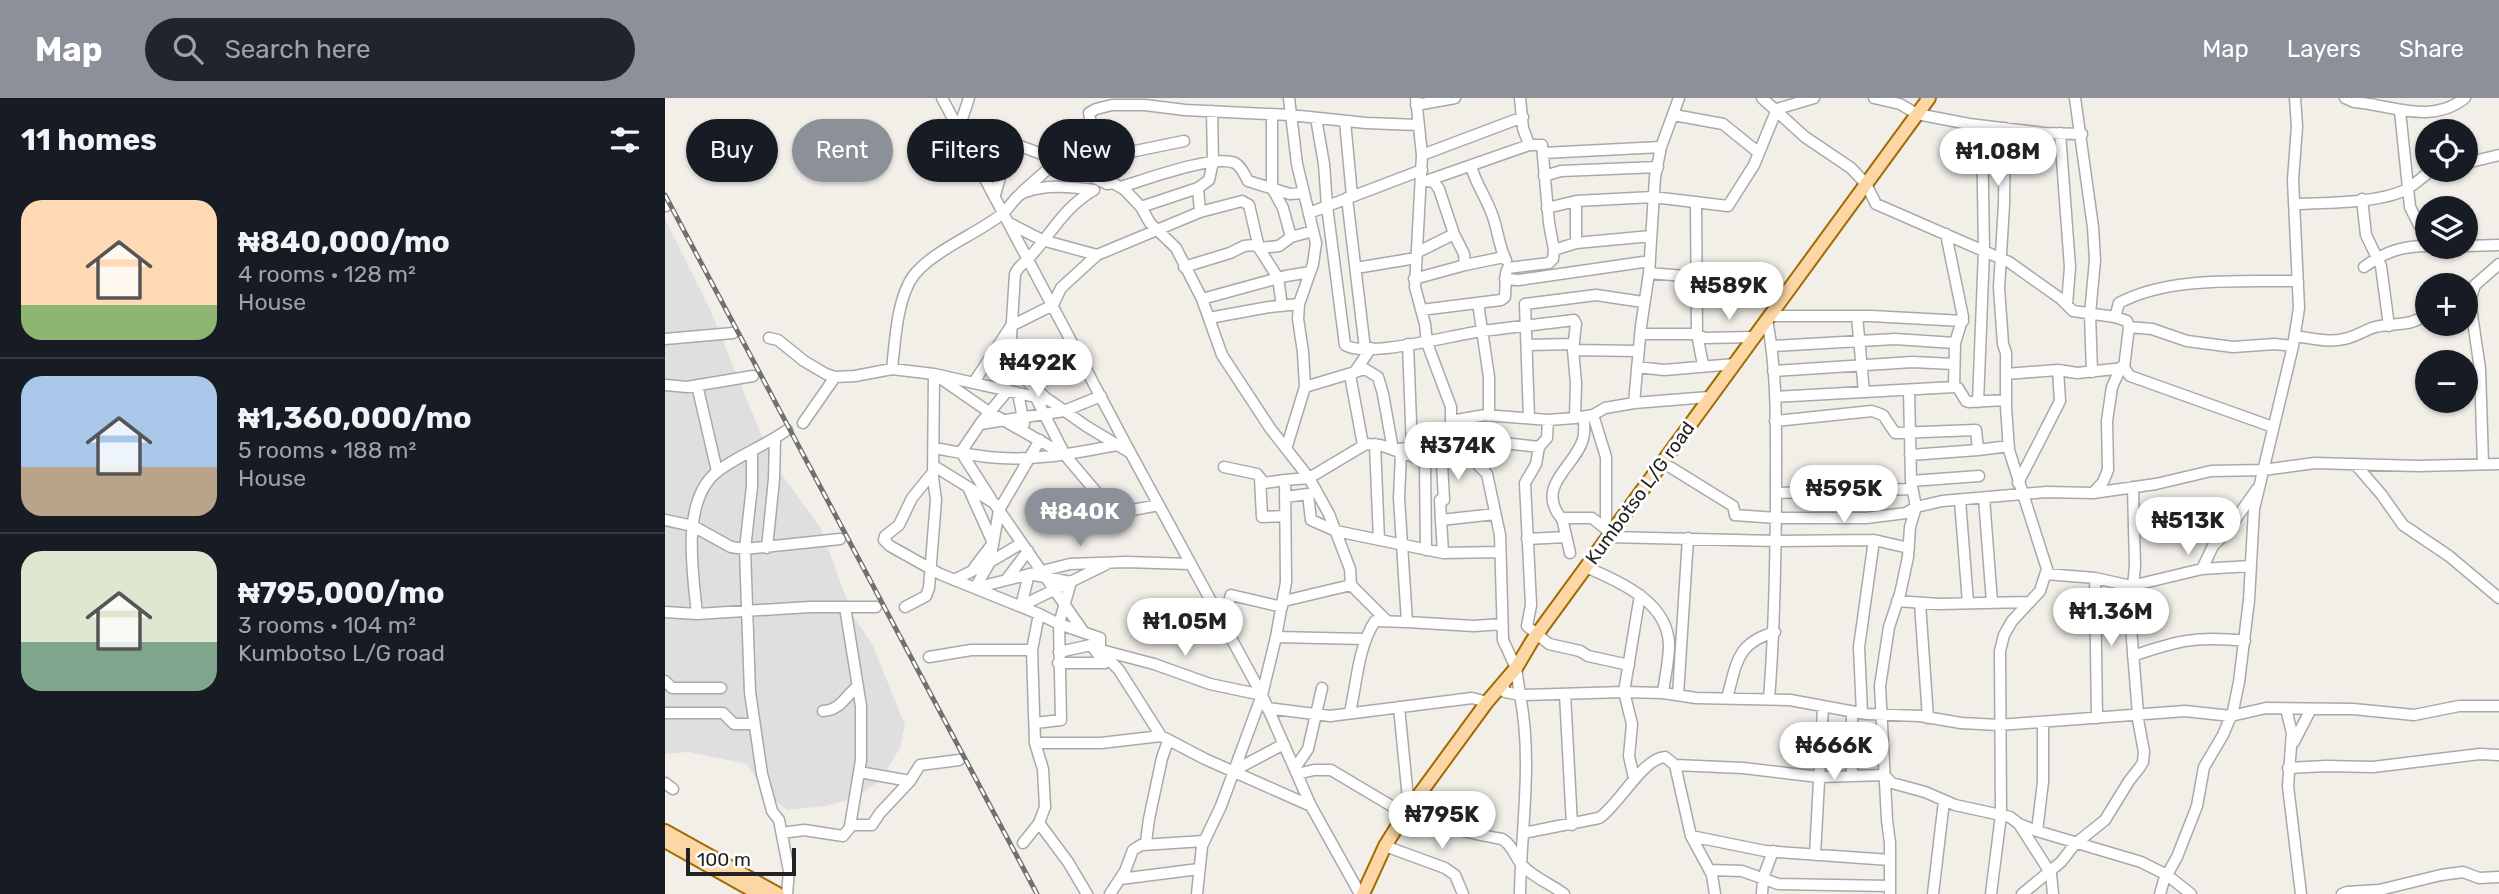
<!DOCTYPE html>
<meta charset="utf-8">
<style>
body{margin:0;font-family:Rubik,sans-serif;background:#20242c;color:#f1f3f6;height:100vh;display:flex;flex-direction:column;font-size:26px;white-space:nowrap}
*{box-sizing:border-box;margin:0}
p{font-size:23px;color:#9ea1a6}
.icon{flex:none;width:38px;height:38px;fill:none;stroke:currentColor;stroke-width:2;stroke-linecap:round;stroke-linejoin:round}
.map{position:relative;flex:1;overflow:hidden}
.details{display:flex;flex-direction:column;background:#171b24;width:665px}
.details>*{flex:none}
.guide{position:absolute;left:21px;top:21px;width:665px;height:63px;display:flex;gap:14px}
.tools{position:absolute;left:1750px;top:21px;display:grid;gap:14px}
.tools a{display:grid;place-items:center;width:63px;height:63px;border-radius:50%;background:#171b24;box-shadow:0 2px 5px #0004;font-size:35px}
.scale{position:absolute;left:21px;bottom:18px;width:110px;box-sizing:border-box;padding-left:7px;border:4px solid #222;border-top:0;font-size:19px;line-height:24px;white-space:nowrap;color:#222;-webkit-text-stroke:5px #fff;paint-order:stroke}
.price{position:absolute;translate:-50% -60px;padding:0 16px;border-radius:24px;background:#fff;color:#222;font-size:23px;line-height:46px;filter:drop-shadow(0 2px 4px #0008)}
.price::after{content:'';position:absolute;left:50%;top:42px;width:21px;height:16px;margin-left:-10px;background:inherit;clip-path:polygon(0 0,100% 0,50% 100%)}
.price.current{background:#8c9099;color:#fff}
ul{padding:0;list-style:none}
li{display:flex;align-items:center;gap:21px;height:175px;padding:0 21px}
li+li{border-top:2px solid #363941}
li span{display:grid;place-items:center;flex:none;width:196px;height:140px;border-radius:21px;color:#555}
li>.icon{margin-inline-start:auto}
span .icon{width:84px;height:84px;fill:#fffc;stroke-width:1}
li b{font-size:30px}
h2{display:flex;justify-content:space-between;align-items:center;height:84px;padding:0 21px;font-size:30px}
.chip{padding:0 24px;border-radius:32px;background:#171b24;box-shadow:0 2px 5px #0004;font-size:24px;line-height:63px}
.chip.current{background:#8c9099;color:#fff}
header{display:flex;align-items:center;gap:42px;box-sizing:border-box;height:98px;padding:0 35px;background:#8c9099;color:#fff}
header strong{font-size:33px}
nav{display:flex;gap:38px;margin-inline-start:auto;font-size:24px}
.search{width:490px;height:63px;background:#20242c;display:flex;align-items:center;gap:18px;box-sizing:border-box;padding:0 24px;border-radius:38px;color:#9ea1a6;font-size:26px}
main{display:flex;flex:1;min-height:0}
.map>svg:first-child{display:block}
.residential{fill:#e0dfdf}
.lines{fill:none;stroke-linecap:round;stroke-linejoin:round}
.minor-casing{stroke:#a9a9a9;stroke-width:13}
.major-casing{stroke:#a06b00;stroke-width:16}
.minor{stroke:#fff;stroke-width:10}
.major{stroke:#fcd6a4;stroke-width:12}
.rail-casing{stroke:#707070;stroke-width:5}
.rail{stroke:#fff;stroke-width:2.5;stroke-dasharray:8;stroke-linecap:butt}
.labels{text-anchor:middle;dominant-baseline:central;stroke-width:6;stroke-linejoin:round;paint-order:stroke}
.street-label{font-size:19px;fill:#222;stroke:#fff}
</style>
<header>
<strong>Map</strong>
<div class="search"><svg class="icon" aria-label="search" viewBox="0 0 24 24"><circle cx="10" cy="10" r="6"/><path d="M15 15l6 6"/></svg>Search here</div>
<nav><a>Map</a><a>Layers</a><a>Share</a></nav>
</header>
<main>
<section class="details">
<h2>11 homes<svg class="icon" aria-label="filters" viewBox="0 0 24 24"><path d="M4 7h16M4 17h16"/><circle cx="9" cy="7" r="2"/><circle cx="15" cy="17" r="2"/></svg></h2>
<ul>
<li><span style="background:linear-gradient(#ffd9b3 75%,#8fb573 0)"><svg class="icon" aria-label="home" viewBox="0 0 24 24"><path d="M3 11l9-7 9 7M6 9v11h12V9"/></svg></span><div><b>₦840,000/mo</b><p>4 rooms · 128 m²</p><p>House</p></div></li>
<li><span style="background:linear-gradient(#a9c7e8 65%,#b9a48a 0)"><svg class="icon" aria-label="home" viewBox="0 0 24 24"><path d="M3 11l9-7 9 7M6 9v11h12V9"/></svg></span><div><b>₦1,360,000/mo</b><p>5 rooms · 188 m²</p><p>House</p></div></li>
<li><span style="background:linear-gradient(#dfe7d0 65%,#7fa58c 0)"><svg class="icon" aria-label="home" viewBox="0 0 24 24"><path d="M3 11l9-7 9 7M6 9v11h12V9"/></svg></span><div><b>₦795,000/mo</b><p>3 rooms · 104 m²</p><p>Kumbotso L/G road</p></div></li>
</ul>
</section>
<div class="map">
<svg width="1834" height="796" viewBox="0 0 1834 796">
<rect width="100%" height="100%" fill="#f2efe9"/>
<path class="residential" d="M0 121 44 209 107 363 155 429 188 518 207 546 240 627 235 650 215 683 187 701 160 708 122 712 101 695 82 666 23 654 0 656Z"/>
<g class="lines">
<defs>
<path id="minor" d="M277 0 465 354 597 597 646 708 695 796
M304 0 294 30 309 31 393 62 442 86 448 85 460 92 476 109 485 125 511 150 537 201 557 257 605 330 644 380 664 416 685 471 686 487 721 522
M751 0 757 57 750 189 760 226 762 245 786 309V323L794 342 814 368 822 376 835 437 838 542 851 570 855 597 959 594 998 595 1031 600 1125 602 1201 616 1255 618 1296 625 1334 627 1520 613 1566 618 1601 610 1688 611 1749 617 1794 608H1834
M1097 0 1140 39 1186 70 1201 86 1211 106 1344 164 1396 201 1408 213 1450 219 1462 223 1464 229 1459 270 1465 278 1608 329
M1209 0 1235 6 1252 16 1304 26 1379 35 1417 36
M1410 0 1428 129 1430 162 1425 216 1427 274
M1680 0 1689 4C1727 7 1766 27 1800 0
M751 7 790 0
M547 13 548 64 544 82 533 90 535 114 577 103 584 107 594 150 613 180 617 208
M1735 13 1745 109 1754 127 1762 135
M607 16V90L618 110 626 139
M1009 17 1058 26 1094 55
M651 20 659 66 662 108 680 247C702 261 790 236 818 233 848 229 878 226 909 222L911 226 908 252 911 285 910 320
M680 23 687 98
M1395 35 1405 169 1402 207
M327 38 338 69 330 97
M878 55 996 49
M757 57 858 19
M441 59 519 43
M1801 65 1834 57
M806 68C811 87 822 100 828 119 833 133 834 149 841 162
M879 78 896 73 993 69
M756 82 769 84 774 91 789 136 799 156 800 167 839 159
M764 82 864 47
M448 85C445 60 427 41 424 15L431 11 447 7H480L520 12 625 17 701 25 753 27
M456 89C479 82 549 56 570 65 577 69 579 76 583 83L625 96 639 95
M357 94 393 62H405L411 43 433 46
M682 100 700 251
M1697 101 1701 137 1716 168 1724 228
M1031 104 1032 236 1038 267
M1630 106C1660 105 1714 105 1740 92 1750 87 1758 78 1767 72
M0 108H1
M476 109 533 90
M882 110 911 103 988 99 1063 108 1089 67 1112 11 1149 0
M644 115 757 72
M1281 136 1298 219 1290 245 1289 289
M911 145V103
M1801 148 1834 147
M889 152 911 145 986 138
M753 154 789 136
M432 157 535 114
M519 169 565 155 579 148 589 147 594 150 614 148 626 139 648 133
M1699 169C1720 154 1736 148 1762 148
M691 170 751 160
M984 175 1031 179
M749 181 800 167
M840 181 854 182 985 163
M537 201 621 178 645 174
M1805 203 1815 271 1818 366
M813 205 824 279V318
M1801 206 1805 203 1810 187 1834 166
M756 212 836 202 840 199 841 175 843 170 884 165 888 161 889 152 884 125 877 47H864L858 30 855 0
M1105 218H1206L1298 223
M1192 218 1199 294
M1450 219 1454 205C1504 178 1577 184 1633 183
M544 220 604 209 634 206
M1102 222C1112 272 1111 325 1111 376 1111 452 1110 526 1104 601
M1464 229 1487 231 1522 243 1568 249 1610 246 1628 248
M975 236H1032L1039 240 1089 239
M1630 238C1645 240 1664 245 1679 241 1690 239 1700 232 1710 229 1731 224 1743 230 1762 216
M104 240 113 242 139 263 161 276 170 279 190 278 227 271 269 276 384 302 421 328 464 354
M0 241 68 235
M743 246 747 351
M862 247 909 246
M1107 248 1230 241 1290 245
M908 252 973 253
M972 269 999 272 1070 266
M227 271C230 244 232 199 249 177 269 152 312 136 337 116 345 110 350 97 360 94 383 86 406 89 429 92
M1108 273 1247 264 1289 266
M689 275 706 250
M1341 276 1393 272 1412 275 1459 270
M685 277 698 347
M272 278 324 314 400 357 370 298
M309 284 346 228 388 207 396 190 432 157 377 142 344 125
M0 287 22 289 88 278
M32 287 52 373
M640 289 700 271 713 279 718 296 728 352 794 342
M353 295 359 326
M1110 299 1289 289 1293 290 1301 303 1304 304 1341 302
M381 300 353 275 346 239 350 176C353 168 359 166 364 160 387 135 398 110 429 92
M1313 304 1319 153 1317 28
M969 305 976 228 984 175 990 79 996 49 1014 0
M928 317 941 359V431L944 439 1111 443 1209 442 1244 450
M919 319C919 326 920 335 918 341 911 368 870 387 896 420H927L941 431
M864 320 860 206 931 197 978 204
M883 322 882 340 874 349 871 366 860 385 866 507 862 528 884 546 915 553 923 558 964 567
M786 323 820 317 883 322 910 320 928 317 940 310 969 305 1044 299
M1110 323 1207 313 1218 317 1230 335 1311 332 1313 352 1344 348
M138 325 170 279
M315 326 399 313 436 298
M710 346 714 442
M776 346 779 402H775L776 422
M799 348 830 344 874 349
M269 350C287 353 305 357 323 359 367 364 410 355 452 347
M621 351 640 289 638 254 633 221 634 206 648 166 651 145 632 66 624 0
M87 353V388L80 451 85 594 97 676 107 713 114 722 124 773 122 796
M400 357 443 408 467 412 494 407
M1245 357 1313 352
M997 364 1068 408 1070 417 1111 420H1201L1241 415 1251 409 1277 403 1381 394 1428 395 1491 386 1546 373 1598 372 1650 365 1753 368 1834 366
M1690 366 1716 396 1738 427 1784 458 1834 500
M269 368 329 405 418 533
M559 369 592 376 599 385 620 382
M269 373 247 400 234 427 220 438 219 442 225 448 275 476 374 516 394 526 435 540V552L454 572 496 638 540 661 646 708
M595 380 597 419 620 418
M1246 383 1314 378
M1353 385 1395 303 1393 272
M303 389 328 445 309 470
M1468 389 1470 468 1465 517 1473 616
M650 393 643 396 646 422 671 433 778 455 834 454
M1111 395 1247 391
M1428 395 1438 384 1443 372 1442 323 1447 289 1456 269
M620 399 643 396
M1319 400 1327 504
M326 401 296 354 315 326 343 292
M1295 402 1303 505
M897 420 905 455
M0 422 28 428 66 449 80 451 175 441
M862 441 901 439
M102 450 109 381 110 341
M778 455 776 422 830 416
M921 469C954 484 1003 503 1004 547 1004 562 1000 579 998 595
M1537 471 1548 448 1560 436 1592 391
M1381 476 1430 480 1466 488 1537 471 1585 468
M1430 480 1432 620
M289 482 325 464 334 412 375 342
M341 482 363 453
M310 490 405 466 461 464 525 466
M310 490 325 464 357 445
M619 503 686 487
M1232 503 1274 506 1365 504
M1255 505 1263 620
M356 508 364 476 406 484 394 526 396 622 370 625
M356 508 442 466
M180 509 196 608V662L185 728
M240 509 261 498 264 490 271 402 268 380 269 276
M0 514 32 516 145 509H211
M32 516C28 475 15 402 53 373 74 357 100 348 122 332
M742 524 809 528 837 526
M557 525 566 497 617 509
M611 539 700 541
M436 552 489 566 545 586 597 597
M394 554 426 547 435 559
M1468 558C1513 542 1533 538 1580 543
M264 559 306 552H367
M393 565H440
M0 583 7 590H56
M838 586 840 594 855 597C868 663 856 730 855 796
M900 596 907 727
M1013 597 1023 440
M1062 600C1072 565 1071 545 1110 534
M734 609 744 711C773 729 804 735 837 741 848 747 849 758 857 767 869 780 886 786 899 796
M602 610 665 618 807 600 822 604
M1621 611 1627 635 1623 688 1636 796
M158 613C176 612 180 598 193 588
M685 614C692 584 693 549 710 523L742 524 734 400 736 355
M0 615H58L69 626H89
M1197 615 1194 549 1209 442
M1629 644 1646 611
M370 645H436L496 638
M1010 667 1078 670 1154 679 1219 677 1227 685 1260 694 1290 707 1345 719 1354 726 1372 733 1476 764 1502 777 1526 796
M630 670 643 651 657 590
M1623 670 1661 668 1708 669 1815 656 1834 657
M568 673 619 646
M194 674 245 683
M632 676 649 672H666L740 716
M1187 678V614
M969 680 964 658 967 626 959 594 975 497
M0 685 8 691
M374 725 403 764 422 796
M1354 726 1386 776 1388 796
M1372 733 1378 684V625
M117 735 139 732 178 738 187 727H207L215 715 245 683 255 667 294 662
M858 735 934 720C953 708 978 660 1000 659L1010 667 1026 738 1047 777 1050 796
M1026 738 1100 753 1225 762
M358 745 374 725 380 709 378 671 370 645 367 552 374 516
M477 747 539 743
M720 748 780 770 790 777 798 796
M1150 757 1158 609
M1045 772 1077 773 1113 786 1225 788
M455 781 534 771
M445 796 460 773 468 752 481 744 484 721 497 660 503 643
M532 796 537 748 556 708 597 597 611 539 621 484 620 382 644 380 701 346 715 347 755 361 760 367 761 452
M1097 796 1098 780 1108 753
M1225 796V745L1222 722 1215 588 1224 529 1235 496 1243 459 1245 429 1251 409 1246 383 1244 292
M1268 796 1279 703
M1326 796 1336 717 1335 553 1339 537 1347 523 1375 493 1382 471 1344 352 1341 309V255L1338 246 1334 190 1339 106 1340 30
M1357 796 1396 764 1410 746 1440 722 1464 683 1475 669 1478 664 1479 654 1472 616
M1495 796 1499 782 1512 759 1532 708 1539 669 1558 637 1568 613 1574 584 1584 502 1589 411 1628 248 1634 210 1628 82 1632 28 1630 0
M1677 796 1682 794 1714 792 1776 777 1798 774 1814 780 1834 779"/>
<path id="major" d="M0 733 113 796
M0 743 94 796
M698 796 720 748 740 716 822 604 851 570 867 543 1264 0"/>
</defs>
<use href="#minor" class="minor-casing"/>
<use href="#major" class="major-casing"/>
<use href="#minor" class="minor"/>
<use href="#major" class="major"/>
<defs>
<path id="rail" d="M0 97 372 796"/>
</defs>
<use href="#rail" class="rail-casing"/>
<use href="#rail" class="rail"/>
</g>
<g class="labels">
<g class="street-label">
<text transform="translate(975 395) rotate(-54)">Kumbotso L/G road</text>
</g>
</g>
</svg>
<div class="tools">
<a><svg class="icon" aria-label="locate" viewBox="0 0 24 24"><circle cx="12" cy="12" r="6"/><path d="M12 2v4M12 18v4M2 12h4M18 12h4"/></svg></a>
<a><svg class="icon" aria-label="layers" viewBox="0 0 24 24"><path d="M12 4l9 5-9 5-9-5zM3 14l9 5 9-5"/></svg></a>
<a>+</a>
<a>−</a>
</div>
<div class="scale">100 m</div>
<b class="price" style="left:1333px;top:90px">₦1.08M</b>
<b class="price" style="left:1064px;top:224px">₦589K</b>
<b class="price" style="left:373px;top:301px">₦492K</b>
<b class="price" style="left:793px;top:384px">₦374K</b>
<b class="price" style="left:1179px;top:427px">₦595K</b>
<b class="price current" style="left:415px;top:450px">₦840K</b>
<b class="price" style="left:1523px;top:459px">₦513K</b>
<b class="price" style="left:1446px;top:550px">₦1.36M</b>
<b class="price" style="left:520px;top:560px">₦1.05M</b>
<b class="price" style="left:1169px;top:684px">₦666K</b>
<b class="price" style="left:777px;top:753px">₦795K</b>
<div class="guide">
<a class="chip">Buy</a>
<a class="chip current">Rent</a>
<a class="chip">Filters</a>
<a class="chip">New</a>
</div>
</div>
</main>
